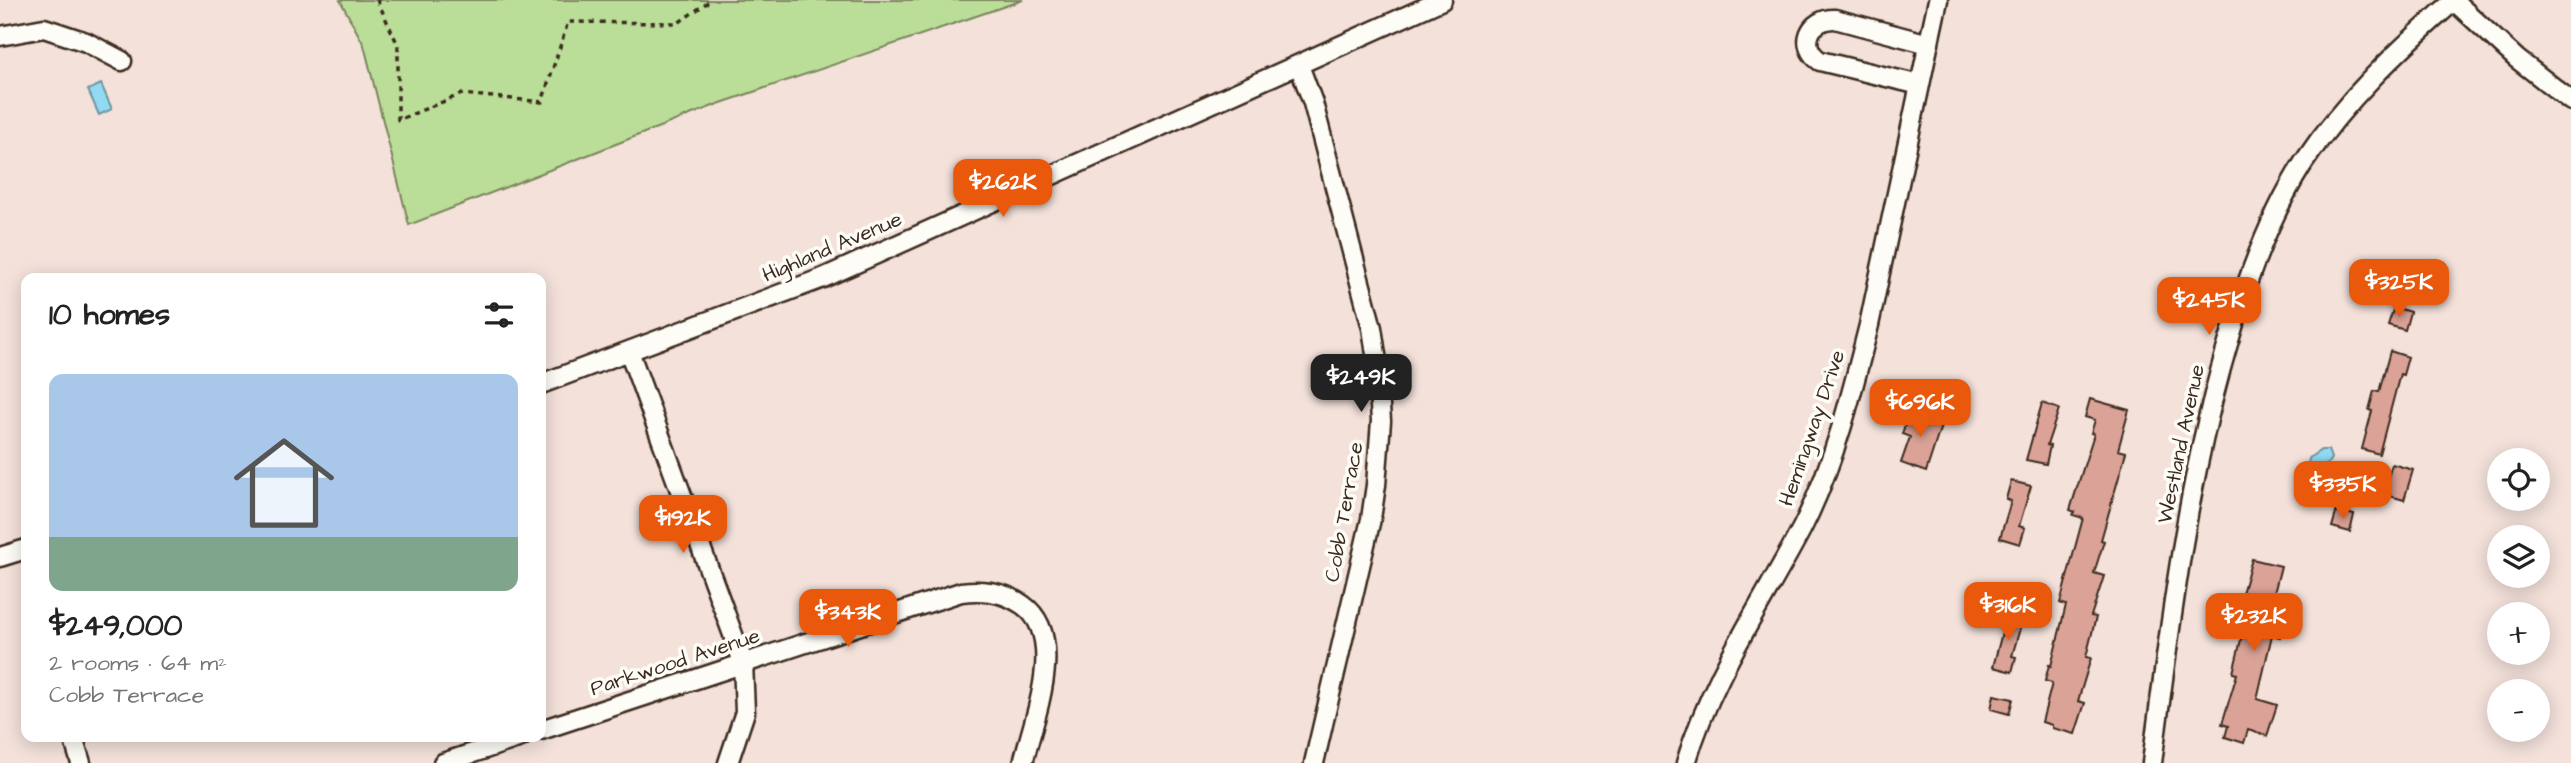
<!DOCTYPE html>
<meta charset="utf-8">
<style>
body{margin:0;font-family:"Architects Daughter",sans-serif;background:#f6f6f6;color:#222;height:100vh;display:flex;flex-direction:column;font-size:26px;white-space:nowrap}
*{box-sizing:border-box;margin:0}
p{font-size:23px;color:#767676}
.icon{flex:none;width:38px;height:38px;fill:none;stroke:currentColor;stroke-width:2;stroke-linecap:round;stroke-linejoin:round}
.map{position:relative;flex:1;overflow:hidden}
.panel{position:absolute;left:21px;top:273px;width:525px;height:469px;display:flex;flex-direction:column;background:#fff;border-radius:14px;box-shadow:0 4px 18px #0003}
.panel>*{flex:none}
.controls{position:absolute;left:2487px;top:448px;display:grid;gap:14px}
.controls a{display:grid;place-items:center;width:63px;height:63px;border-radius:50%;background:#fff;box-shadow:0 4px 18px #0003;font-size:35px}
.price{position:absolute;translate:-50% -60px;padding:0 16px;border-radius:14px;background:#ea580c;color:#fff;font-size:23px;line-height:46px;filter:drop-shadow(0 2px 4px #0008)}
.price::after{content:'';position:absolute;left:50%;top:42px;width:21px;height:16px;margin-left:-10px;background:inherit;clip-path:polygon(0 0,100% 0,50% 100%)}
.price.on{background:#222;color:#fff}
ul{padding:0;list-style:none}
li{display:grid;align-content:center;gap:14px;height:371px;padding:0 28px}
li span{display:grid;place-items:center;height:217px;border-radius:14px;color:#555}
li>.icon{margin-inline-start:auto}
span .icon{width:126px;height:126px;fill:#fffc;stroke-width:1}
li b{font-size:30px}
h2{display:flex;justify-content:space-between;align-items:center;height:84px;padding:0 28px;font-size:30px}
.map>svg:first-child{display:block}
.green{fill:#bade98;stroke:#7a845b;stroke-width:2}
.water{fill:#91daf2;stroke:#6f949d;stroke-width:2}
.building{fill:#dba297;stroke:#3b2a1e;stroke-width:2}
.lines{fill:none;stroke-linecap:round;stroke-linejoin:round}
.minor-casing{stroke:#3b2a1e;stroke-width:23}
.path{stroke:#3b2a1e;stroke-width:3.5;stroke-dasharray:5 5;stroke-linecap:butt}
.minor{stroke:#fdfcf7;stroke-width:18}
.labels{text-anchor:middle;dominant-baseline:central;stroke-width:7;stroke-linejoin:round;paint-order:stroke}
.street-label{font-size:21px;fill:#3b2a1e;stroke:#fdfcf7}
</style>
<div class="map">
<svg width="2571" height="763" viewBox="0 0 2571 763">
<rect width="100%" height="100%" fill="#f3e1da"/>
<filter id="ink" filterUnits="userSpaceOnUse"><feTurbulence type="fractalNoise" baseFrequency=".0143" numOctaves="2"/><feDisplacementMap in="SourceGraphic" scale="14" xChannelSelector="R" yChannelSelector="G"/><feConvolveMatrix kernelMatrix="1 2 1 2 8 2 1 2 1" color-interpolation-filters="sRGB"/></filter>
<g filter="url(#ink)">
<path class="green" d="M340 0H1023L718 104 409 225 364 45Z"/>
<path class="water" d="M101 84 112 109 99 115 88 90Z
M2321 450H2328L2331 458C2327 467 2319 471 2309 467 2306 456 2313 456 2321 450Z"/>
<path class="building" d="M2394 307 2410 312 2405 330 2388 325Z
M2390 351 2408 357 2403 375 2400 374 2379 454 2362 449 2372 411 2369 410 2374 391 2379 392Z
M2090 399 2129 410 2118 450 2126 452 2101 540 2104 541 2094 573 2104 576 2091 616 2096 617 2086 657 2091 658 2078 701 2085 703 2075 734 2052 728V725L2042 722 2052 683 2045 681 2049 665 2051 666 2066 605 2060 603 2083 518 2073 515 2075 512 2070 510 2094 434 2091 433 2095 420 2085 417Z
M2042 403 2059 409 2047 445 2050 446 2046 464 2026 460Z
M1910 409 1943 420 1926 472 1901 463 1910 437 1902 434Z
M2392 464 2413 470 2404 500 2383 494Z
M2011 481 2031 486 2019 526 2025 528 2020 544 2000 538 2011 501 2006 499Z
M2337 510 2354 515 2350 532 2332 527Z
M2252 559 2281 566 2270 609 2286 613 2280 637 2272 635 2257 699 2277 705 2267 736 2248 730 2244 743 2225 737 2228 726 2222 724 2237 674 2233 673 2244 627 2233 624Z
M2002 612 2023 618 2012 656 2016 657 2012 672 1993 667 2003 629 1998 627Z
M1994 695 2013 699 2009 714 1991 709Z"/>
<g class="lines">
<defs>
<path id="minor" d="M2453 0 2517 59 2571 101
M0 36 44 28 86 42 122 61
M1299 65 1313 103 1372 328 1377 361 1381 421 1376 485 1371 519 1314 763
M1920 85 1820 61C1798 46 1809 18 1835 19L1929 44
M629 351 743 662 745 712 728 763
M541 384 823 278 1442 0
M0 557 26 549
M541 730 961 592C983 589 1005 592 1023 605 1068 637 1033 720 1023 763
M73 737 81 763
M443 763 521 737
M1686 763C1711 678 1761 606 1802 528 1834 465 1852 393 1869 325L1938 0
M2152 763C2171 616 2189 468 2233 327 2250 270 2272 212 2304 162 2345 100 2400 48 2455 0"/>
</defs>
<use href="#minor" class="minor-casing"/>
<path class="path" d="M377 0 398 45V120L462 94 542 102 568 22 678 23 711 0"/>
<use href="#minor" class="minor"/>
</g>
</g>
<g class="labels">
<g class="street-label">
<text transform="translate(832 247) rotate(-23)">Highland Avenue</text>
<text transform="translate(1812 428) rotate(-71)">Hemingway Drive</text>
<text transform="translate(2181 444) rotate(-78)">Westland Avenue</text>
<text transform="translate(1344 512) rotate(-80)">Cobb Terrace</text>
<text transform="translate(675 662) rotate(-18)">Parkwood Avenue</text>
</g>
</g>
</svg>
<div class="controls">
<a><svg class="icon" aria-label="locate" viewBox="0 0 24 24"><circle cx="12" cy="12" r="6"/><path d="M12 2v4M12 18v4M2 12h4M18 12h4"/></svg></a>
<a><svg class="icon" aria-label="layers" viewBox="0 0 24 24"><path d="M12 4l9 5-9 5-9-5zM3 14l9 5 9-5"/></svg></a>
<a>+</a>
<a>−</a>
</div>
<b class="price" style="left:1003px;top:219px">$262K</b>
<b class="price" style="left:2399px;top:319px">$325K</b>
<b class="price" style="left:2209px;top:337px">$245K</b>
<b class="price on" style="left:1361px;top:414px">$249K</b>
<b class="price" style="left:1920px;top:439px">$696K</b>
<b class="price" style="left:2343px;top:521px">$335K</b>
<b class="price" style="left:683px;top:555px">$192K</b>
<b class="price" style="left:2008px;top:642px">$316K</b>
<b class="price" style="left:848px;top:649px">$343K</b>
<b class="price" style="left:2254px;top:653px">$232K</b>
<section class="panel">
<h2>10 homes<svg class="icon" aria-label="filters" viewBox="0 0 24 24"><path d="M4 7h16M4 17h16"/><circle cx="9" cy="7" r="2"/><circle cx="15" cy="17" r="2"/></svg></h2>
<ul>
<li><span style="background:linear-gradient(#a9c7e8 75%,#7fa58c 0)"><svg class="icon" aria-label="home" viewBox="0 0 24 24"><path d="M3 11l9-7 9 7M6 9v11h12V9"/></svg></span><div><b>$249,000</b><p>2 rooms · 64 m²</p><p>Cobb Terrace</p></div></li>
</ul>
</section>
</div>
